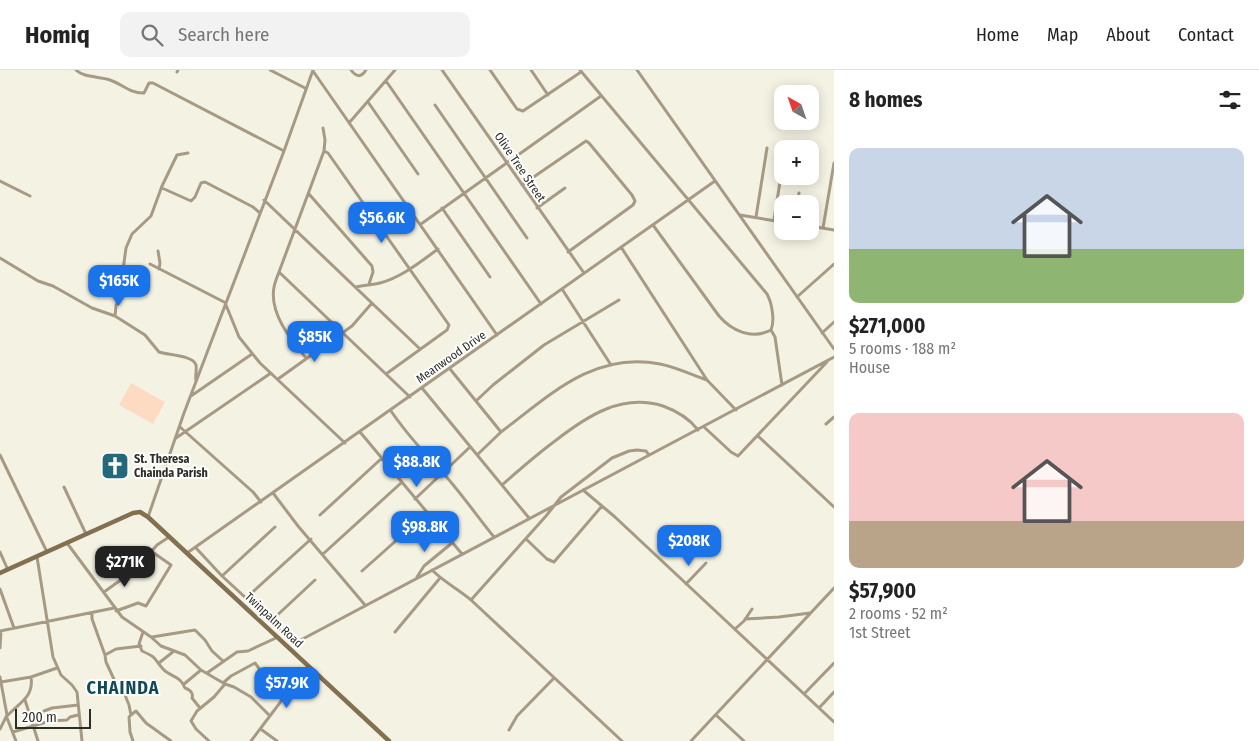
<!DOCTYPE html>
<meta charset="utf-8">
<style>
body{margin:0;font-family:"Fira Sans Condensed",sans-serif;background:#f2f2f2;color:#222;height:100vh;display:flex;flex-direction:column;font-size:19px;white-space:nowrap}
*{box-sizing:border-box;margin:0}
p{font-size:16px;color:#767676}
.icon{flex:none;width:28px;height:28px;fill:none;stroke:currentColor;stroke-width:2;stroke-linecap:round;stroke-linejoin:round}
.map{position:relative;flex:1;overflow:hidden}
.sheet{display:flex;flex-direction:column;background:#fff;width:425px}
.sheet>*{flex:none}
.needle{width:32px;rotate:320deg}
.controls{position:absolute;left:774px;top:15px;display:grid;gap:10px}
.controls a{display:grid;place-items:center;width:45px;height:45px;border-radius:10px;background:#fff;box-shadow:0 2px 12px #0003;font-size:25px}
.scale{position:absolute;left:15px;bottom:12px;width:76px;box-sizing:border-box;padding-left:5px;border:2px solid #2d2d27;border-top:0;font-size:14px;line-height:18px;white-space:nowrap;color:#2d2d27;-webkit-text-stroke:4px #fff;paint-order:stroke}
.price{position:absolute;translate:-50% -42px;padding:0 11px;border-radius:10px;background:#1a73e8;color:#fff;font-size:16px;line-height:32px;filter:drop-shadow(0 1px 2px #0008)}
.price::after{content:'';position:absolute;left:50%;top:30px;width:15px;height:11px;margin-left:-8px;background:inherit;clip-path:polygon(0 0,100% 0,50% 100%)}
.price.selected{background:#222;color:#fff}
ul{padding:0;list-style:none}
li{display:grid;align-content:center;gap:10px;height:265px;padding:0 15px}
li span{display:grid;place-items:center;height:155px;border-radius:10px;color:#555}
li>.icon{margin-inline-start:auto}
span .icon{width:90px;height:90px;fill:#fffc;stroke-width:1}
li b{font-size:21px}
h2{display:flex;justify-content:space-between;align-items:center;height:60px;padding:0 15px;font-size:21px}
header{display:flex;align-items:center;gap:30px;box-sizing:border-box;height:70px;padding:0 25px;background:#fff;border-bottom:1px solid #e0e0e0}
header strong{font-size:24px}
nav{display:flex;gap:28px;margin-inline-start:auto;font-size:18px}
.search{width:350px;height:45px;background:#f2f2f2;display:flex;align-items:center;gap:12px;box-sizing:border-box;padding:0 18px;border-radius:10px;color:#767676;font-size:19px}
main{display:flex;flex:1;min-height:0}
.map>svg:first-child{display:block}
.green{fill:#fddbc3}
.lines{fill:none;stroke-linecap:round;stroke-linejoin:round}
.minor{stroke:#a79a85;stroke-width:3}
.secondary{stroke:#837051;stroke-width:4.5}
.labels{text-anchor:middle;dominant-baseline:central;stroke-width:4;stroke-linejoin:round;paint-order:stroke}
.street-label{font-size:12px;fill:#2d2d27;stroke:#fff}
.poi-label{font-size:12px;font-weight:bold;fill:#2d2d27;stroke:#fff;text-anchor:start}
.district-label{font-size:18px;font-weight:bold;letter-spacing:1px;fill:#104a56;stroke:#fff}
</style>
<header>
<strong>Homiq</strong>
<div class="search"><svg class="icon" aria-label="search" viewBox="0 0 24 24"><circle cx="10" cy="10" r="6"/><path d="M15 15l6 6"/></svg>Search here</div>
<nav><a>Home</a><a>Map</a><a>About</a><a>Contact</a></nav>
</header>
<main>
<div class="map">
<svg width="834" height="671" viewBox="0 0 834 671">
<rect width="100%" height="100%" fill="#f4f3e3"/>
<path class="green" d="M131 313 165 332 153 354 119 335Z"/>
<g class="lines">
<path class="minor" d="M76 0C84 8 99 6 110 10 122 14 131 24 144 23L149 13H153L284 81
M270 0 305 18
M351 0C356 7 361 8 366 0
M442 0 584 203
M490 0 517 39 523 41 581 2
M531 0 548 25
M580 0 767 224C772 233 775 251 771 260 752 270 732 261 719 246L653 155
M637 0 834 279
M313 1 497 265
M177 2 178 0
M386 11 541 234
M368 32 418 104
M435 35 527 168
M349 53 395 0
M323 58 325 70 324 81 279 202 410 327
M324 81 328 83 449 255 447 260 386 304
M0 111 30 126
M522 115 586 71 589 73 632 125 635 131 633 135 568 182
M162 118 191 131 195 127 201 113 205 112 253 137 260 143
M309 124 372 196 373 202 369 214
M264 130 420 279
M797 134 799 123
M442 138 490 207
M537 138 565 118
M740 145 782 152
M756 147 767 78
M774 150 782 99
M421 154 601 26
M810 156 834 160
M823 158 834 93
M621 177 707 310 736 340
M158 181 160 193 159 199
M0 188 38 211 53 216 92 238 115 246 145 265 159 282C167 285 193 285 196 295 197 300 195 306 196 311
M150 194 226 233
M279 202C277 207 275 212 274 217 269 243 291 270 306 288
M356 217C364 215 372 215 380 213 402 207 420 192 438 179
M562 219 611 295
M797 227 834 194
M226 235 239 267 260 293 345 373
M115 246 116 236 126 207 123 200 126 178 132 164 151 146 162 116 177 85 188 83
M771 260 775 267 782 315
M822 263 834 252
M450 299 501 362C550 325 594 281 660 294 676 297 692 305 707 310
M278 309 352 256 372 233
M422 318 529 448
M191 326 252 284
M476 331 493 315 544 275 619 230
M391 341C406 363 424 383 443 403 461 423 477 446 494 467
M826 354 834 347
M180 357 253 422 261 432
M704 357 731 382 738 386 827 292
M360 362 462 484
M758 366 834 437
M176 368 271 303
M0 385 47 482
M477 385 501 362
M502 415C519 400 536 385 555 371 587 346 622 323 663 336 677 341 689 348 698 360
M64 417 86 464
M583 420 615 447 834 652
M273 423 298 456 365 535
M415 429 470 377
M320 445 382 388
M148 447 184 343 284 81 313 0
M526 469 547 489 554 492 602 436
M67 473 122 547 151 567 161 576 185 585 201 600 225 614 234 617 251 627 270 646
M196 478 222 506 284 563 297 572 834 287
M0 482 8 500
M187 483 715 111
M323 484 401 413
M37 487 53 587 61 605 72 615 77 622 82 671
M432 500C444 512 458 519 471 530L622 671
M362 501 427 443
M222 506 275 457
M417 507 424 496 452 473
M686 514 706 493
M0 519 14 558
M104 522 136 499 157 475 169 467
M246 528 311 469
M471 530 546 446 561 427 612 388 629 381 637 380 646 381 649 385
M116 541 138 533 146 536 171 495 151 481
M92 543V549L105 585 106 592 118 618 125 625 129 635 131 645 129 647 130 662 133 671
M745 549 779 547 810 543
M271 551 315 510
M735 559 744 551 752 539
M0 561 114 538
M143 562 139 574 142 581C158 588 153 588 163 599 170 607 180 605 185 618 189 619 194 623 192 628L200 638
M395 562 440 508
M152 567 195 560 205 570 212 581 223 591
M0 578 1 561
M105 585 116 579 141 576
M159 593 174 581
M207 603 237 582 248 581 278 567
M0 607 7 645 0 659
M1 612 31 607 57 598
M223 613 231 606 255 593 282 630
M184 614 201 600
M804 624 834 593
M25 630 38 671
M819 638 834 622
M44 641 52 638 78 635
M8 645C20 632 34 627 31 607
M131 645 136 641 146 653 171 671
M716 645 744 671
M7 648 16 671
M262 660 277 671
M509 660 517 646 554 608
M13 662 50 651 67 650 70 647 78 645
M209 671 196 659 191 651 197 641 214 627 225 614
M251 671 282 630 310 598
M691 671 834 518"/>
<path class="secondary" d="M0 503 133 443 140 442 148 447 389 671"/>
</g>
<defs>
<symbol id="church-square" viewBox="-11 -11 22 22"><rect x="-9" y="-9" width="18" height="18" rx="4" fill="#236979" stroke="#fff"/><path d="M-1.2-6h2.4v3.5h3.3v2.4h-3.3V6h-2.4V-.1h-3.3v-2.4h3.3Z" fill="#fff"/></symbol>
</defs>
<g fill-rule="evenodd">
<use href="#church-square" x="99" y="380" width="32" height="32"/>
</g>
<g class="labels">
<g class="street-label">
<text transform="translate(520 97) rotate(56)">Olive Tree Street</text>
<text transform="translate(451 287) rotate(-35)">Meanwood Drive</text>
<text transform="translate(274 550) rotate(43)">Twinpalm Road</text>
</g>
<g class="poi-label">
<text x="134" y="389">St. Theresa<tspan x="134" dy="14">Chainda Parish</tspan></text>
</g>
<g class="district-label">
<text x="123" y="618">CHAINDA</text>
</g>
</g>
</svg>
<div class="controls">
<a><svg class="needle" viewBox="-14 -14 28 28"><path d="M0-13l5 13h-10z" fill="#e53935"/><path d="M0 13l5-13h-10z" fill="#767676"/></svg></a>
<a>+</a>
<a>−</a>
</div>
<div class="scale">200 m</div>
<b class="price" style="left:382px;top:174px">$56.6K</b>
<b class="price" style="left:119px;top:237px">$165K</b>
<b class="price" style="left:315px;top:293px">$85K</b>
<b class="price" style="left:417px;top:418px">$88.8K</b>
<b class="price" style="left:425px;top:483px">$98.8K</b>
<b class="price" style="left:689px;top:497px">$208K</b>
<b class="price selected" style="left:125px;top:518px">$271K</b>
<b class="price" style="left:287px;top:639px">$57.9K</b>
</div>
<section class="sheet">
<h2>8 homes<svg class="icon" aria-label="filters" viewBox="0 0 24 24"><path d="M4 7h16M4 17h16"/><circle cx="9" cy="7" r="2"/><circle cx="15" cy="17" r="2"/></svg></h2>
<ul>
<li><span style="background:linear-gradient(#c9d6e8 65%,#8fb573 0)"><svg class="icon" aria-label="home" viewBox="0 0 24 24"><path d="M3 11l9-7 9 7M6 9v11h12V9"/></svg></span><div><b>$271,000</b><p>5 rooms · 188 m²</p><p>House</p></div></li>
<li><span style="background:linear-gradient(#f6c9c9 70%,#b9a48a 0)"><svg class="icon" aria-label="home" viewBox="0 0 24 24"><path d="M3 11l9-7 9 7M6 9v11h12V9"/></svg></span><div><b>$57,900</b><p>2 rooms · 52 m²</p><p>1st Street</p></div></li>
</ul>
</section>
</main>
